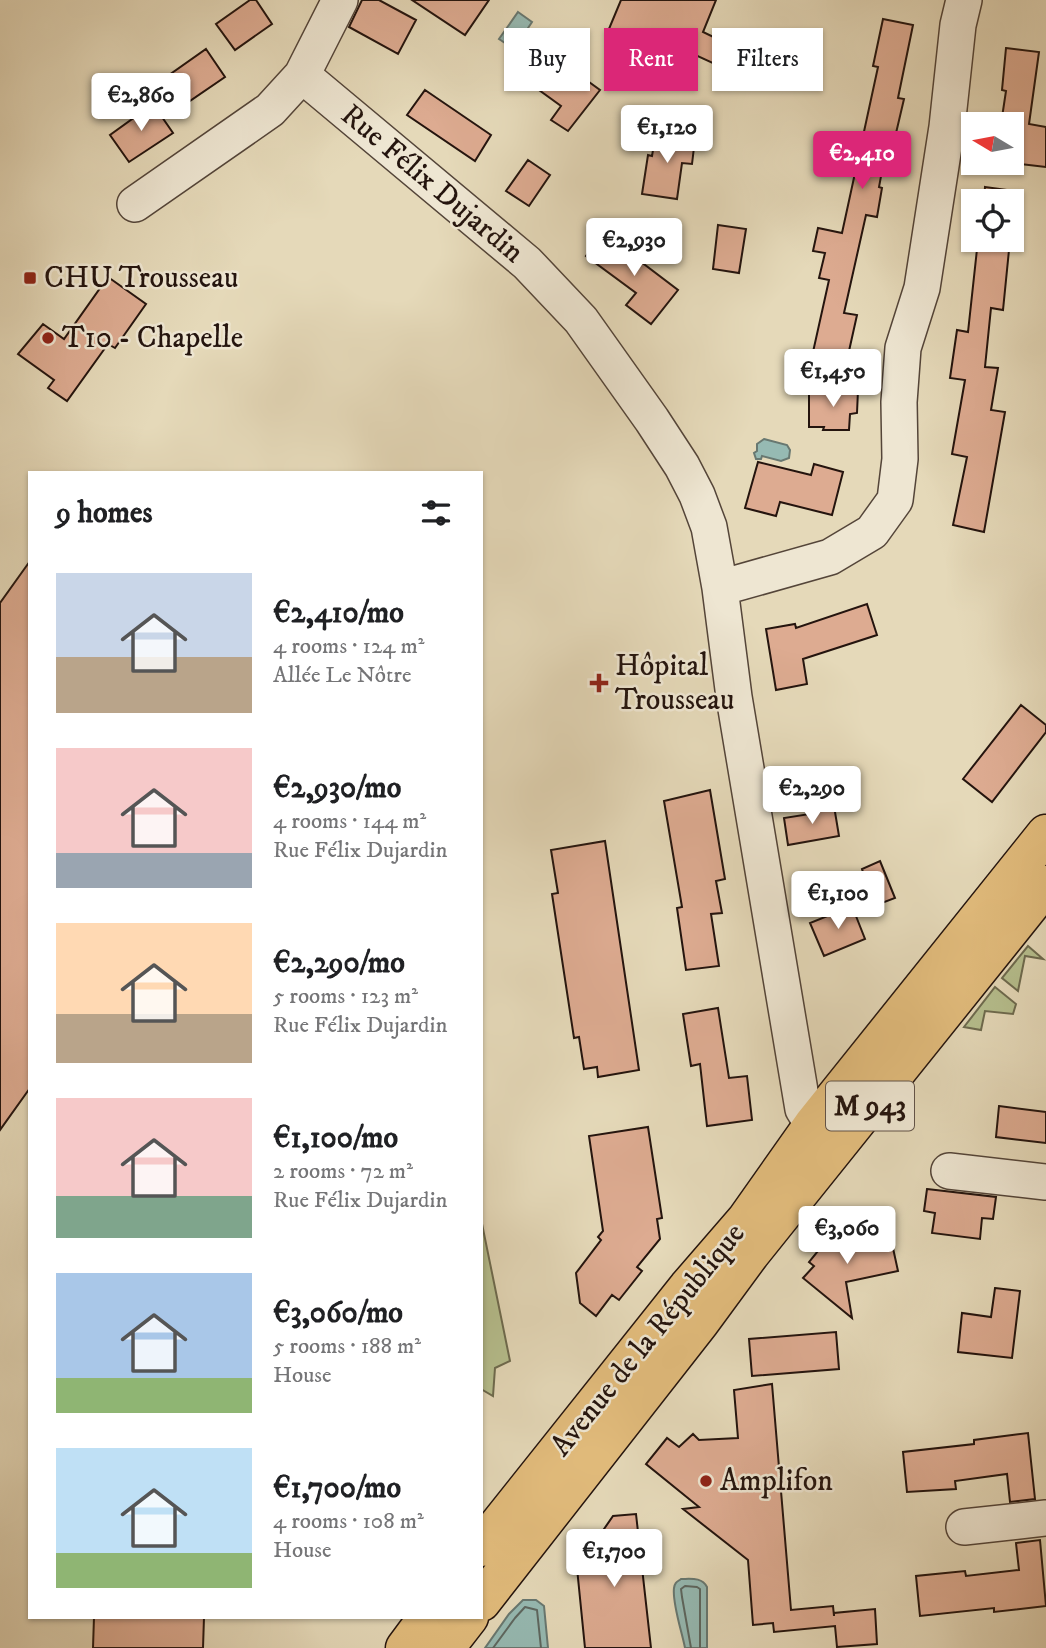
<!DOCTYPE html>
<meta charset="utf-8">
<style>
body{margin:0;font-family:"IM FELL DW Pica",serif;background:#f6f6f6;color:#202124;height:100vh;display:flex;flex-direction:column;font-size:26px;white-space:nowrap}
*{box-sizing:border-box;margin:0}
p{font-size:23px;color:#757577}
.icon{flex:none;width:38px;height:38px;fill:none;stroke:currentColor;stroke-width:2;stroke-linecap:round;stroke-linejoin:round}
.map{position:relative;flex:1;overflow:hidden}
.drawer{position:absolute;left:28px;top:471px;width:455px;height:1148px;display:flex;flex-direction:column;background:#fff;border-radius:0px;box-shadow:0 2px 5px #0004}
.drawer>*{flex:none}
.guide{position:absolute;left:504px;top:28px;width:436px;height:63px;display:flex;gap:14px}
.needle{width:46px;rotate:280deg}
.fabs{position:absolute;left:961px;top:112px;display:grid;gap:14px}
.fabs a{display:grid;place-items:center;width:63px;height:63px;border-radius:0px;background:#fff;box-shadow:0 2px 5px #0004;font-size:35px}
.price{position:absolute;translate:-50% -60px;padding:0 16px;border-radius:7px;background:#fff;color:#222;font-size:23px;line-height:46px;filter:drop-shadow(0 2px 4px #0008)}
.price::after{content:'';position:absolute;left:50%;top:42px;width:21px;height:16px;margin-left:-10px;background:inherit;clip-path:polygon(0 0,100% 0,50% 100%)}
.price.active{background:#db2777;color:#fff}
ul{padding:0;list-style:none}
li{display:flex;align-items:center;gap:21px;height:175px;padding:0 28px}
li span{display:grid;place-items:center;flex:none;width:196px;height:140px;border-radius:0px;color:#555}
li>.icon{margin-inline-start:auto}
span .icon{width:84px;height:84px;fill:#fffc;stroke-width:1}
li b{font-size:30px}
h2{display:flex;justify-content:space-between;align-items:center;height:84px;padding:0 28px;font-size:30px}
.tag{padding:0 24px;border-radius:0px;background:#fff;box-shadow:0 2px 5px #0004;font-size:24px;line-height:63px}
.tag.active{background:#db2777;color:#fff}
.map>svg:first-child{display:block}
.green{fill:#b6bf8e;stroke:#6d6a4e;stroke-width:2}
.water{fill:#96bab3;stroke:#687871;stroke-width:2}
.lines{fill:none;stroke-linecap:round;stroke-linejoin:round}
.shore{stroke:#5d6760;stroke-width:2}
.building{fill:#ddab91;stroke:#24140e;stroke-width:2}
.minor-casing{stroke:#544539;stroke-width:38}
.major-casing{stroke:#24140e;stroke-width:41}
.minor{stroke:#eee6d2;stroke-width:35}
.major{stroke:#e2bc7c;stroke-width:38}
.poi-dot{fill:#8f2418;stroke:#eee6d2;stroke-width:2.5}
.labels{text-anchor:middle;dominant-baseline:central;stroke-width:5;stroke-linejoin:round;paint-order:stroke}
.shield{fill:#eee6d2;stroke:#615349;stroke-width:2}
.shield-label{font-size:28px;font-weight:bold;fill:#24140e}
.street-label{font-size:30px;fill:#24140e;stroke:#eee6d2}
.poi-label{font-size:30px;fill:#24140e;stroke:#eee6d2;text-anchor:start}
</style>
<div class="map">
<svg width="1046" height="1648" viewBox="0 0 1046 1648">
<rect width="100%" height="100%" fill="#e5d9b9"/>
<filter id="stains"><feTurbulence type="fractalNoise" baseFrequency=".00286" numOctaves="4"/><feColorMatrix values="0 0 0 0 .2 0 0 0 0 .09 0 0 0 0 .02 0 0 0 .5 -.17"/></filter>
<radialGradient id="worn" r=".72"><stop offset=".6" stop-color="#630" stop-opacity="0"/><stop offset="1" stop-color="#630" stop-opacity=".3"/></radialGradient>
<path class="green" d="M1028 946 1043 959 1025 956 1018 991 1002 978Z
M995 987 1016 1004 1013 1014 985 1011 981 1030 964 1027Z
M481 1219 510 1361 495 1368 493 1396 481 1389Z"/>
<path class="water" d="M518 12 532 22 514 49 499 39Z
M764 439 787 445 790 450 789 458 781 461 762 456 761 459H756L754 453 757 451V444Z
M681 1579C691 1579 702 1577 707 1587V1648H685C682 1632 672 1603 674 1588 675 1582 677 1582 681 1579Z
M523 1600H536L544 1606 548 1648H485L509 1614Z"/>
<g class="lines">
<path class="shore" d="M493 1648 515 1618 525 1607 537 1610 541 1648
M691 1648 682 1597 681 1589 685 1586 697 1587 700 1589V1648"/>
</g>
<path class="building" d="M250 0H256L272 24 235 50 216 24Z
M362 0H379L416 20 398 54 349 27Z
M412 0H489L465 35Z
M621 0H716L703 32 726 43 717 65 665 41 657 59 606 36Z
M883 19 913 25 898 98 904 99 893 146 887 144 879 187 882 188 877 217 866 215 844 313 857 315 847 360 813 352 829 280 819 278 825 253 813 251 818 228 842 233 878 67 873 66Z
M1006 48 1039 52 1029 124 1046 127V167L1012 163V124H1001L1006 91 1002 90Z
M206 49 225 77 181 107 162 80Z
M560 61 600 90 568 131 551 120 561 106 539 90Z
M425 90 491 135 475 161 407 115Z
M153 104 173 133 129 162 110 135Z
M656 133 695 139 692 164 682 163 677 199 642 194 648 155 652 156Z
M528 160 550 175 529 206 506 191Z
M985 187 1015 191 1012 223V201H984Z
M718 225 746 229 739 273 713 269Z
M603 233 678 290 651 324 626 305 636 293 586 256Z
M978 240H1010L1003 310 991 308 985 367 998 368 991 410 1005 412 984 532 953 525 967 457 952 454 965 380 950 378 957 330 968 332Z
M108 277 146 304 115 348 108 344 67 401 48 388 54 380 18 354 43 324 64 339Z
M822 390H858L857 413 850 414 849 430H823L824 427H809V393H822Z
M758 462 811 475 814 464 843 472 832 515 780 502 776 516 745 508Z
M30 561V1088L0 1130V603Z
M867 604 877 635 803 659 807 684 776 690 766 629 795 624 796 628Z
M1021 705 1046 725V732L992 802 963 779Z
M710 790 725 879 716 881 722 913 711 914 719 966 686 970 677 908 682 907 664 801Z
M834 806 839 836 788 845 784 818 810 814V810Z
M605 841 639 1070 598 1077 597 1067 584 1069 579 1037 574 1038 552 894 558 893 551 850Z
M880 861 895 898 866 909 857 885 866 882 862 869Z
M852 906 865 939 824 956 810 923Z
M718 1008 729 1078 747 1076 752 1120 707 1126 700 1064 691 1066 683 1014Z
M999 1106 1046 1112V1143L996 1137Z
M648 1127 662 1218 657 1219 660 1239 637 1267 642 1271 619 1300 612 1295 596 1316 580 1303 576 1273 601 1240 598 1237 603 1231 589 1136Z
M927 1189 996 1197 993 1219 982 1218 980 1239 932 1233 935 1213 924 1211Z
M839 1219 844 1249 891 1239 898 1271 846 1282 852 1318 803 1278 814 1266 809 1262 818 1251 815 1249Z
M995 1288 1020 1291 1012 1358 958 1352 962 1313 991 1317Z
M836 1332 839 1369 752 1376 749 1339Z
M772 1384 791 1610 833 1606 834 1616V1613L875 1609 877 1644 837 1647 835 1626 774 1632 773 1623 753 1625 748 1560 683 1509 699 1507 646 1464 667 1438 679 1447 693 1434 699 1440 738 1438 734 1390Z
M1028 1433 1035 1499 1010 1502 1007 1474 955 1481 956 1489 907 1492 903 1452 974 1444V1440Z
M636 1514 651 1648H585L577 1568 613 1516Z
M1040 1540 1046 1606 994 1612V1608L920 1616 916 1576 965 1571 966 1576 1019 1570 1016 1543Z
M94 1617H204L203 1648H93Z"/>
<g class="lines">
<defs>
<path id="minor" d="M302 75 527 263 581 320 652 420 682 466 697 495 709 527 720 588 734 697 803 1109 813 1125
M135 204 270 110 302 75 340 0
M720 588 830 557 872 532 895 500 900 459 899 402 903 348 922 288 947 127 958 25 964 0
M949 1171 1046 1182
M964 1527 1046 1518"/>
<path id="major" d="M481 1547 688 1287 746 1220 813 1125 1046 834
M481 1602 700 1322 750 1254 1046 885
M405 1648 428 1617
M445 1648 469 1617"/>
</defs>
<use href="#minor" class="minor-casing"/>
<use href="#major" class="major-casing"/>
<use href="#minor" class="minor"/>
<use href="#major" class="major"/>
</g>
<g class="poi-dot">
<rect x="23" y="271" width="14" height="14" rx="3.5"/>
<circle cx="48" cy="338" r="7"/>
<path d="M595.5 672.5h7v7h7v7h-7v7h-7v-7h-7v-7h7z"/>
<circle cx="706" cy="1481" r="7"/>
</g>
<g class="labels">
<rect class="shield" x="826" y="1081.5" width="88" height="49" rx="5"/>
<g class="shield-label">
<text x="870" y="1106">M 943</text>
</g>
<g class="street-label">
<text transform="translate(432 184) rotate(40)">Rue Félix Dujardin</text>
<text transform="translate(648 1340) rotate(-51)">Avenue de la République</text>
</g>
<g class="poi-label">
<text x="44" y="278">CHU Trousseau</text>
<text x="62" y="338">T10 - Chapelle</text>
<text x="615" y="666">Hôpital<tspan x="615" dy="34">Trousseau</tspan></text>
<text x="720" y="1481">Amplifon</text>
</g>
</g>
<rect width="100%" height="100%" filter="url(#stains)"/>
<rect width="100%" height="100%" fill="url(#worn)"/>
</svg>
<div class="fabs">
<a><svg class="needle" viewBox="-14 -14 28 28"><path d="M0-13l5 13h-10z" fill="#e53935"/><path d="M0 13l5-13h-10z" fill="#757577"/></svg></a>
<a><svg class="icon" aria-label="locate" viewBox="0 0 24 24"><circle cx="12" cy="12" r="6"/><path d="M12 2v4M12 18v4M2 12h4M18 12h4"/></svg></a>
</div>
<b class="price" style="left:141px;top:133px">€2,860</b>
<b class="price" style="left:667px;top:165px">€1,120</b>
<b class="price active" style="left:862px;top:191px">€2,410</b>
<b class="price" style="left:634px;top:278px">€2,930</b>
<b class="price" style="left:833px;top:409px">€1,450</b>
<b class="price" style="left:812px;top:826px">€2,290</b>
<b class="price" style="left:838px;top:931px">€1,100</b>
<b class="price" style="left:847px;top:1266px">€3,060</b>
<b class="price" style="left:614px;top:1589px">€1,700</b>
<div class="guide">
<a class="tag">Buy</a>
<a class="tag active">Rent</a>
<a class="tag">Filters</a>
</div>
<section class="drawer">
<h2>9 homes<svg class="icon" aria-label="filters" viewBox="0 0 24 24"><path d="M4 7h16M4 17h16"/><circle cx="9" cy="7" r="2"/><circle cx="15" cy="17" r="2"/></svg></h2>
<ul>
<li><span style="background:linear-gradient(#c9d6e8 60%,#b9a48a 0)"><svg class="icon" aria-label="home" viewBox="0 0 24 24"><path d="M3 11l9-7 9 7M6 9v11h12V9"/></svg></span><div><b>€2,410/mo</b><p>4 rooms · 124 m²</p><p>Allée Le Nôtre</p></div></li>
<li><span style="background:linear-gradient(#f6c9c9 75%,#9aa5b1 0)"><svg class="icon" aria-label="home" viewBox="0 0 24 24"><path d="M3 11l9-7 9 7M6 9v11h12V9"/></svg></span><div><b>€2,930/mo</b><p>4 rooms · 144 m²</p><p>Rue Félix Dujardin</p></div></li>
<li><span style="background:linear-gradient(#ffd9b3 65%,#b9a48a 0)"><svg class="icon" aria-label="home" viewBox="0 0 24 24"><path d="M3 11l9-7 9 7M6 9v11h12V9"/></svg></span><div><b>€2,290/mo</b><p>5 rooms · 123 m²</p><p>Rue Félix Dujardin</p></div></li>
<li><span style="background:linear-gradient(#f6c9c9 70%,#7fa58c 0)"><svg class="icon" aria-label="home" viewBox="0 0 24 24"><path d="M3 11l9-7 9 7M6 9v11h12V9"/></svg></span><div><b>€1,100/mo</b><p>2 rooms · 72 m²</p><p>Rue Félix Dujardin</p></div></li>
<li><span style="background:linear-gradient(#a9c7e8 75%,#8fb573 0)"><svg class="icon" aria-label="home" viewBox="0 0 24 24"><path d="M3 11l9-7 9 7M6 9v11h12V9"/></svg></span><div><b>€3,060/mo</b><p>5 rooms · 188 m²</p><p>House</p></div></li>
<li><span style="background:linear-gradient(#bfe0f5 75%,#8fb573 0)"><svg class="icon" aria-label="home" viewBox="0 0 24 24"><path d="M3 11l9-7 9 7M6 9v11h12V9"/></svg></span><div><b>€1,700/mo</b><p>4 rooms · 108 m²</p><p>House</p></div></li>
</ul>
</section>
</div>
